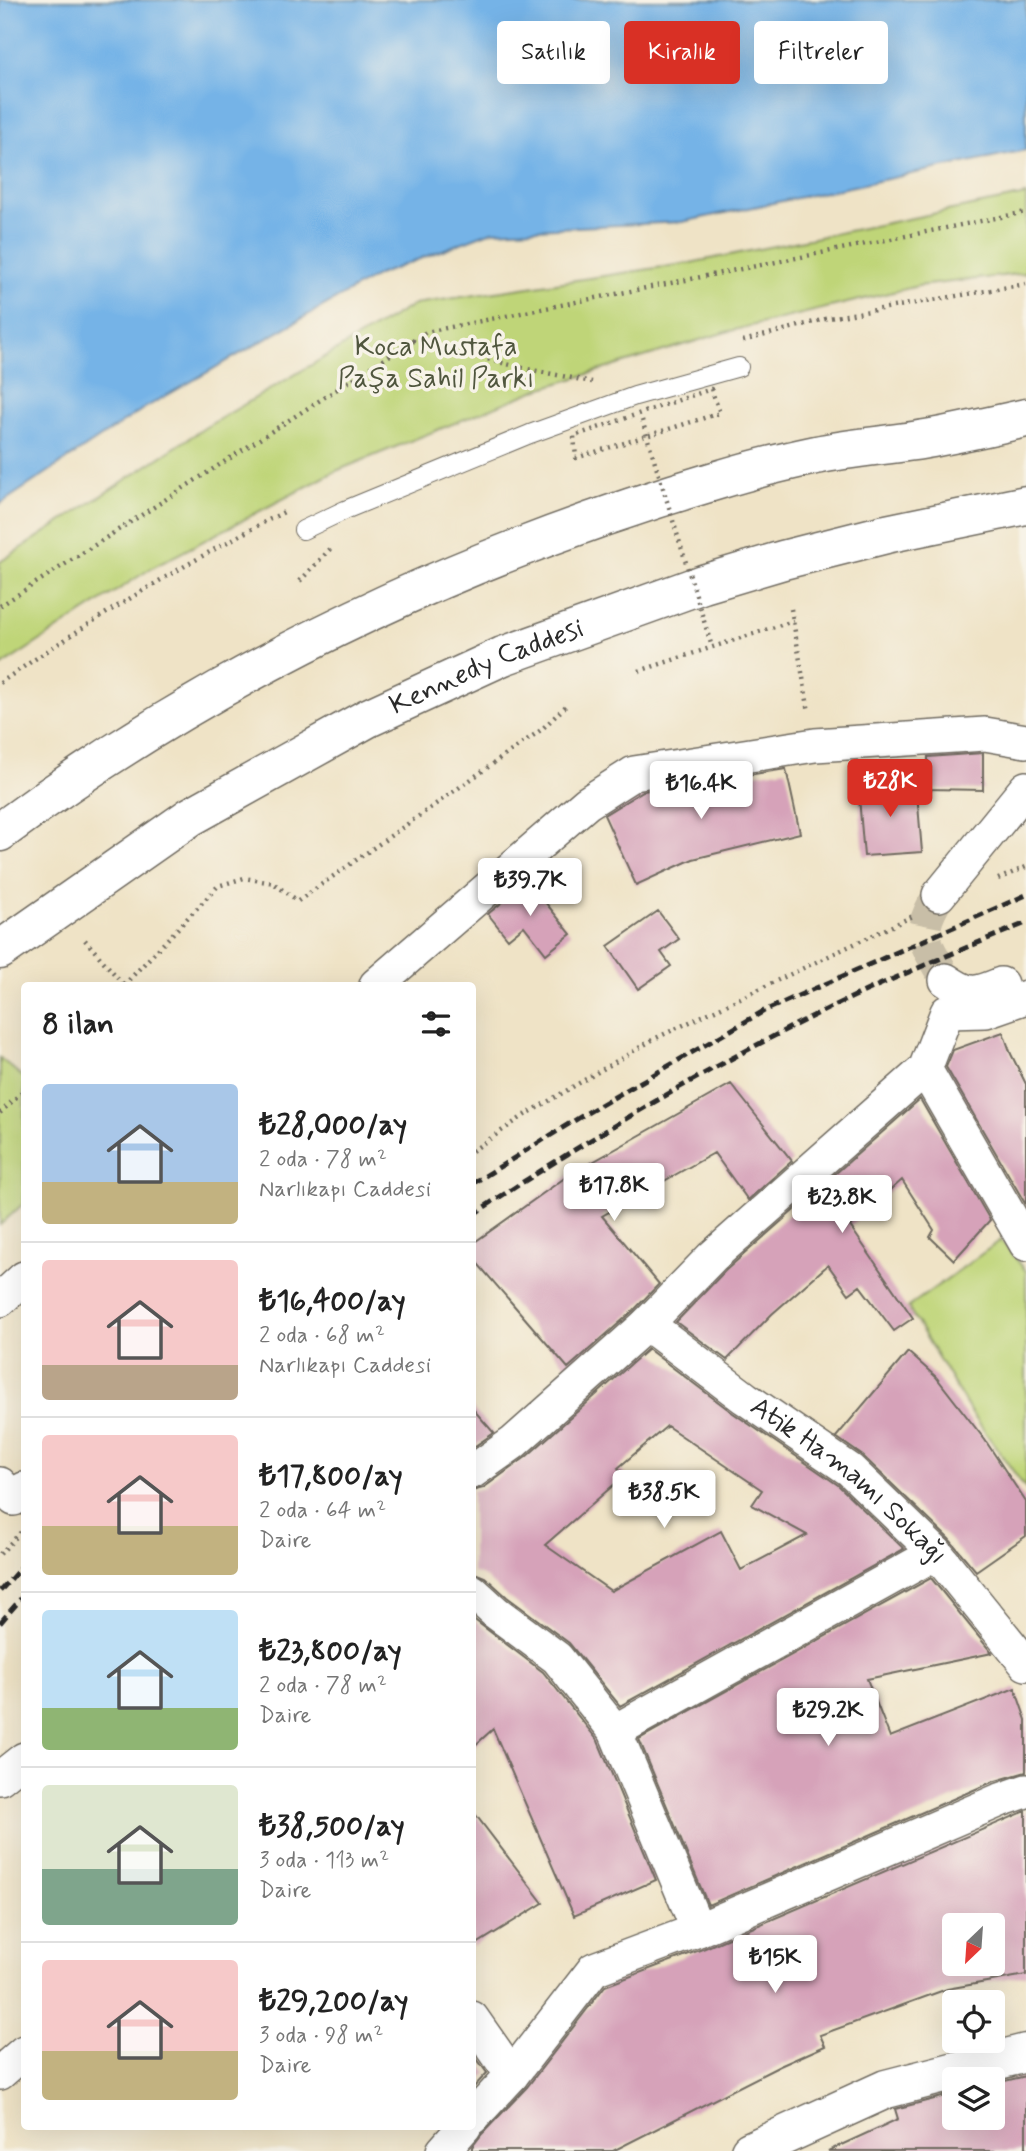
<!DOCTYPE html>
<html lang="tr">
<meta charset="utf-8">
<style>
body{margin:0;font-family:Mynerve,sans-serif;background:#f6f6f6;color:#222;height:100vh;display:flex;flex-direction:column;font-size:26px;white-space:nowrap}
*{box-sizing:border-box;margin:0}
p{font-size:23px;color:#767676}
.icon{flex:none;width:38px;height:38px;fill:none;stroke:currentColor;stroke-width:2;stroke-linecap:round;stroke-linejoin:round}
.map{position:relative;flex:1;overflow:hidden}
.details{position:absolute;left:21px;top:982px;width:455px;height:1148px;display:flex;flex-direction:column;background:#fff;border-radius:7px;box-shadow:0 7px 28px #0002}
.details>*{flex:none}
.guide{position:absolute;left:497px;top:21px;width:424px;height:63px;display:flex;gap:14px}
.needle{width:46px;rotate:205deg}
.buttons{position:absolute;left:942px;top:1913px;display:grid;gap:14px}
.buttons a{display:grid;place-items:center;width:63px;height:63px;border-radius:7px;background:#fff;box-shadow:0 7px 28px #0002;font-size:35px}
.price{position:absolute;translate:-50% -60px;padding:0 16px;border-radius:7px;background:#fff;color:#222;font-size:23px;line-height:46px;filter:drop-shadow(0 2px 4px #0008)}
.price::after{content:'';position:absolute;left:50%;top:42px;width:21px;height:16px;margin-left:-10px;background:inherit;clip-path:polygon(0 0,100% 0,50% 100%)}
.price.current{background:#d93025;color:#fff}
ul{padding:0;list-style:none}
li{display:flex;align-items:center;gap:21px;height:175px;padding:0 21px}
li+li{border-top:2px solid #e0e0e0}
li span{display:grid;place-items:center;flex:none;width:196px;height:140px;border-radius:7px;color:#555}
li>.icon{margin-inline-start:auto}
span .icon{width:84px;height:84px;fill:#fffc;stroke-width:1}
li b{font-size:30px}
h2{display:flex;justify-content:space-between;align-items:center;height:84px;padding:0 21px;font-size:30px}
.chip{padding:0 24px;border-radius:7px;background:#fff;box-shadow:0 7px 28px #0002;font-size:24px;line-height:63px}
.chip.current{background:#d93025;color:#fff}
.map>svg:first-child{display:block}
.green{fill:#bfd578;stroke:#758052;stroke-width:2}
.water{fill:#74b3e7;stroke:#506f89;stroke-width:2}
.building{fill:#d6a2b9;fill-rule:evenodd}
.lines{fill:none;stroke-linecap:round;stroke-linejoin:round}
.street-tunnel{stroke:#c8bea7;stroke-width:33;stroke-dasharray:33 17;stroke-linecap:butt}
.lane-casing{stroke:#706b61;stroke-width:20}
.street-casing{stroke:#706b61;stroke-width:36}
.secondary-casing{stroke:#706b61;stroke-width:41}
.highway-casing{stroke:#706b61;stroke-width:41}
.path{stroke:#706b61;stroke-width:4.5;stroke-dasharray:2 5;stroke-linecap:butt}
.lane{stroke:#fff;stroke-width:18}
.street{stroke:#fff;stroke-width:33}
.secondary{stroke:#fff;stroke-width:38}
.highway{stroke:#fff;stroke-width:38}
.rail{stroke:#2b2b2b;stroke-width:5;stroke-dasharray:10 5;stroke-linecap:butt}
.path-bridge{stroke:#706b61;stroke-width:4.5;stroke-dasharray:2 5;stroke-linecap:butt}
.labels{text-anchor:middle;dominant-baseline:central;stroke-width:7;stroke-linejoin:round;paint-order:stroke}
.park-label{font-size:28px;fill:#50563e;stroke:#f7f3e8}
.street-label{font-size:28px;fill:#2b2b2b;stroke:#f7f3e8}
</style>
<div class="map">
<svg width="1026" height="2151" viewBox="0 0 1026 2151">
<rect width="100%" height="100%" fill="#f7f3e8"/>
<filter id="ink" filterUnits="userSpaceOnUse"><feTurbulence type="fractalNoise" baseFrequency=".0143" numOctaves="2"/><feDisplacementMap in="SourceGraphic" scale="14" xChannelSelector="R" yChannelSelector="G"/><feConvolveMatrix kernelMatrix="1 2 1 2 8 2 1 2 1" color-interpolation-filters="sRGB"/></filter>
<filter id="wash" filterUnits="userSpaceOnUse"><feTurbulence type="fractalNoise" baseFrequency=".00686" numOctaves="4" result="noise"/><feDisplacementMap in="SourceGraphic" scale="28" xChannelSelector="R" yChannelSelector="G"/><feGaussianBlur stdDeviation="1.57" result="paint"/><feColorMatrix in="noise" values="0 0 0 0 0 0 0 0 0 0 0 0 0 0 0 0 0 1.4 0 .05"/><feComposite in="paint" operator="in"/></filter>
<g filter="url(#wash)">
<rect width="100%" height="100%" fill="#efe3c6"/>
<path class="green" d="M1026 195V273L918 286 726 332 539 389 336 471 150 569 0 667V562L206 427 415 304 690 263Z
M0 1058 24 1078V1203L0 1225Z
M1001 1240 1026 1271V1489L970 1411 908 1307Z"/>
<path class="water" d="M0 0H1026V150L682 222 492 231 378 275 143 409 0 504Z"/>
<g id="blocks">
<path class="building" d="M983 753V790L928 789V757Z
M786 769 800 833 693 859 636 885 604 815 643 791Z
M916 781 922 852 864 856 858 786Z
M528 881 571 934 546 954 524 926 508 939 488 914Z
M658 911 679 939 661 952 671 966 638 989 608 946Z
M1003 1032 1011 1054 1026 1084V1205L946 1067 953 1050Z
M731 1084 792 1161 748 1200 714 1153 602 1216 659 1284 634 1310 568 1368 472 1257V1244L566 1177Z
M920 1099 990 1220 954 1260 930 1237 934 1230 902 1180 850 1226 913 1318 894 1331 860 1286 849 1294 828 1265 772 1314 727 1360 676 1322 725 1271Z
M648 1349 733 1413 838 1485 904 1549 620 1706 569 1643 507 1597 485 1577 472 1572V1491L483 1488 526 1457ZM667 1426 762 1490 752 1505 807 1535 741 1570 721 1531 611 1591 545 1545 625 1475 618 1468Z
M908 1352 936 1377 985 1440 1026 1502V1536L976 1571 949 1539 863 1456 836 1437Z
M472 1408 494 1433 472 1448Z
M931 1578 992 1653 867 1679 890 1737 1015 1688 1026 1720V1772L992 1782 708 1905 639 1739Z
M472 1618 543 1672 598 1741 656 1880 574 1916 493 1729 472 1748Z
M472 1810 543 1903 472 1947Z
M1026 1811V1975L947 1989 820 2035 825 2046 780 2066 613 2151H472V2147L482 2134 527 2087 605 1986 705 1948ZM954 1925H992V1964H954Z
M472 2052 487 2073 472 2089Z
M1026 2076V2151H828L898 2119 895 2109 954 2094V2118H992V2084Z"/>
</g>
</g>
<g filter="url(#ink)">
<use href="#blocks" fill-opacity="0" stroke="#706b61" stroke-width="2"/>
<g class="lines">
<path class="street-tunnel" d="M939 895C914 936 925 941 946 980"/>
<defs>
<path id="lane" d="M303 530 345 510 530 434 635 396 739 367"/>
<g id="street">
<path d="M939 895 1026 788"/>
<path d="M946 980C969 996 975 995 1001 984"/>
<path d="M376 985 587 803 634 773 815 745 985 734 1026 741"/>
<path d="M925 1069 1026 1244"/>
<path d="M0 1300 24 1278"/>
<path id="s1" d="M647 1324 745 1398 850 1470 936 1553 1026 1664"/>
<path d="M472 1472 513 1443 647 1324 712 1257 925 1069 947 1012 986 1011 1026 997"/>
<path d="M0 1484 14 1499 24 1489"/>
<path d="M472 1591 495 1612 557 1658 615 1731 698 1930"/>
<path d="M615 1731 936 1553"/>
<path d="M0 1778 24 1759"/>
<path d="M472 2018 512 2075"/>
<path d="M0 2073 24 2052"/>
<path d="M472 2118 512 2075 594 1969 698 1930 1000 1800 1026 1791"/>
<path d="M443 2151 465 2126"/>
</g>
<path id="secondary" d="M750 2151 886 2089 1026 2053"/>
<g id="highway">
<path d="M0 832C216 672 461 556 718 480 750 470 783 462 816 455 854 447 894 445 932 438 964 432 995 425 1026 418"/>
<path id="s2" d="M0 950 190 817 368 718 503 656 703 584 783 560 886 534 1026 505"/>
</g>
</defs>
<use href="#lane" class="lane-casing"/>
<use href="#street" class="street-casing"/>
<use href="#secondary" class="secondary-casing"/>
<use href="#highway" class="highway-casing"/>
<path class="path" d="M413 341 527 369 592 382
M743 341 829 318 1026 284
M711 389 720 413 576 458 574 436Z
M300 581 332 547
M0 606 426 332 1026 212
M791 609 809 712
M639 671 793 621
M0 683C91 620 185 563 284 512
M998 879 1026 867
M85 940 124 985
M124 985 218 886 244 878 273 883 298 901 541 730 569 703
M0 1113 24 1090
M472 1151 525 1115 654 1039 913 916
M0 1554 21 1532"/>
<use href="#lane" class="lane"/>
<use href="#street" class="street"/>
<use href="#secondary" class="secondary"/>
<use href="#highway" class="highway"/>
<path class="rail" d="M472 1184 585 1114 764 1011 1026 895
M472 1215C570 1151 670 1090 774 1036 855 993 941 958 1026 923
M0 1591 24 1564
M0 1623 24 1595"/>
<path class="path-bridge" d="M642 420 712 647"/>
</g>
</g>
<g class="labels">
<g class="park-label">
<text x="436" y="347">Koca Mustafa<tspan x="436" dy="32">Paşa Sahil Parkı</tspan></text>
</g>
<g class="street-label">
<text stroke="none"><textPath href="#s2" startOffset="565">Kennedy Caddesi</textPath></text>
<text stroke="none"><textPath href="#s1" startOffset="256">Atik Hamamı Sokağı</textPath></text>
</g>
</g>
</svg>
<div class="buttons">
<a><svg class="needle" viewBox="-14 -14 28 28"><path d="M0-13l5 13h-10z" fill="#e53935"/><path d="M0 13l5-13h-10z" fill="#767676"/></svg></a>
<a><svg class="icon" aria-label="locate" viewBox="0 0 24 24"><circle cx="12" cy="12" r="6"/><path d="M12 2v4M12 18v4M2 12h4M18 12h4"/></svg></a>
<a><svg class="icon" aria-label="layers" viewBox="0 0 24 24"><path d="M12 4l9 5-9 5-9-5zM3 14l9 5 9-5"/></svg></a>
</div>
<b class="price current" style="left:890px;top:819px">₺28K</b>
<b class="price" style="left:701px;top:821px">₺16.4K</b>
<b class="price" style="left:530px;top:918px">₺39.7K</b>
<b class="price" style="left:614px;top:1223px">₺17.8K</b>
<b class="price" style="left:842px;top:1235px">₺23.8K</b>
<b class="price" style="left:664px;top:1530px">₺38.5K</b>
<b class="price" style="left:828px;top:1748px">₺29.2K</b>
<b class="price" style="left:775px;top:1995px">₺15K</b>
<div class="guide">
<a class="chip">Satılık</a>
<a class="chip current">Kiralık</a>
<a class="chip">Filtreler</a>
</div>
<section class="details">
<h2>8 ilan<svg class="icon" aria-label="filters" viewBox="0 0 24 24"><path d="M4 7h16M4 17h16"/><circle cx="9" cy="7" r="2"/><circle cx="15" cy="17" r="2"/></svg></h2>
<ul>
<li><span style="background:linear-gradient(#a9c7e8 70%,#c2b280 0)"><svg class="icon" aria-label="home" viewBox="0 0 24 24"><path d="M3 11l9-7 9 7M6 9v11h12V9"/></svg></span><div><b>₺28,000/ay</b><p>2 oda · 78 m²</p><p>Narlıkapı Caddesi</p></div></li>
<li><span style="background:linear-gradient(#f6c9c9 75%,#b9a48a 0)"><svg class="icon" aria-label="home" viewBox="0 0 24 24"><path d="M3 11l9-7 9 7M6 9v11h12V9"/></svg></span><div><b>₺16,400/ay</b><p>2 oda · 68 m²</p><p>Narlıkapı Caddesi</p></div></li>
<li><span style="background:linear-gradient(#f6c9c9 65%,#c2b280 0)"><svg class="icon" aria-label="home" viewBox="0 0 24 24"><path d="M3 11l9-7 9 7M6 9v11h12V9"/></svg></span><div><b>₺17,800/ay</b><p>2 oda · 64 m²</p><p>Daire</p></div></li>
<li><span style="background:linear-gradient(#bfe0f5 70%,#8fb573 0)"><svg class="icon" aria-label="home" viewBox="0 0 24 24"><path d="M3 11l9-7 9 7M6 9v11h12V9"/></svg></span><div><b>₺23,800/ay</b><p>2 oda · 78 m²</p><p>Daire</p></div></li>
<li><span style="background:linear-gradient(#dfe7d0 60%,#7fa58c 0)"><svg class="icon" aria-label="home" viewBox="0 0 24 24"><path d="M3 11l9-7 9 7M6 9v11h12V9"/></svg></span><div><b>₺38,500/ay</b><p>3 oda · 113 m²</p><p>Daire</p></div></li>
<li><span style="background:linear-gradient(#f6c9c9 65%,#c2b280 0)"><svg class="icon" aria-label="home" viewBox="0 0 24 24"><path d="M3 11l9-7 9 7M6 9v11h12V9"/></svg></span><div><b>₺29,200/ay</b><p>3 oda · 98 m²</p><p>Daire</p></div></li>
</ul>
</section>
</div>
